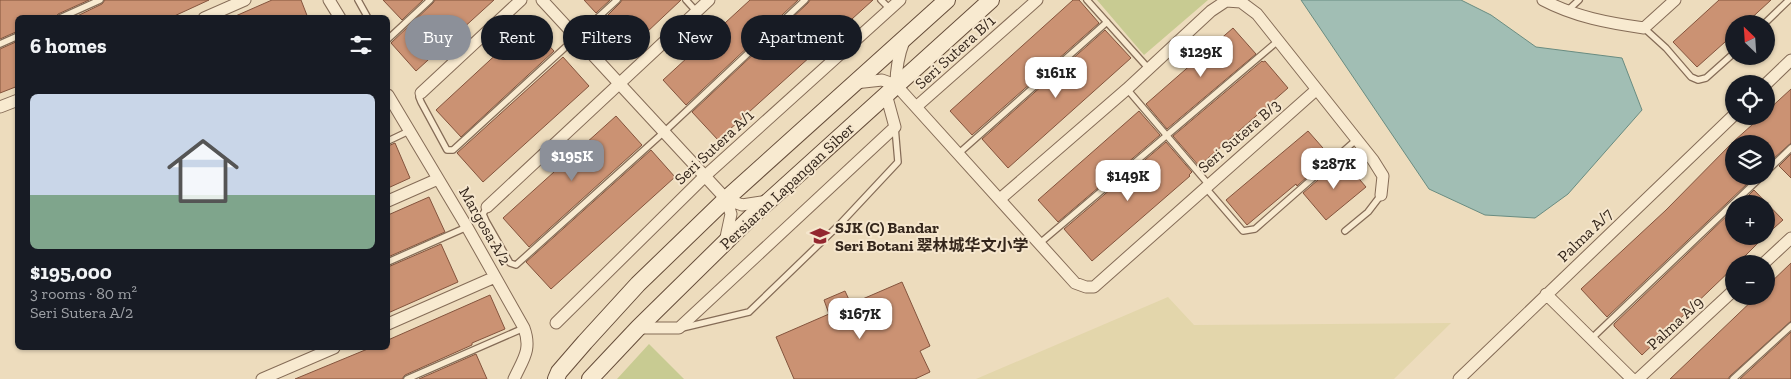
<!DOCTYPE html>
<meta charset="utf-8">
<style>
body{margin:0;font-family:"Zilla Slab","Noto Sans SC",serif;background:#20242c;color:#f1f3f6;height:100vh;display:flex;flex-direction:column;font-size:19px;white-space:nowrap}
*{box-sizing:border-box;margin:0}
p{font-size:16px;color:#9ea1a6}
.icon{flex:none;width:28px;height:28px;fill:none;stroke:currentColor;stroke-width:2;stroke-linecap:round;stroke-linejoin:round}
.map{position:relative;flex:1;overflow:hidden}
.drawer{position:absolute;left:15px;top:15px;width:375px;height:335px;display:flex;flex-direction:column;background:#171b24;border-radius:8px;box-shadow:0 1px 4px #0004}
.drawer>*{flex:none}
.guide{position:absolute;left:405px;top:15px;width:475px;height:45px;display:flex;gap:10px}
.needle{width:32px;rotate:335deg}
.buttons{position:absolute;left:1725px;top:15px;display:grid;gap:10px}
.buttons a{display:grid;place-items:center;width:50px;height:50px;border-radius:50%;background:#171b24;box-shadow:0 1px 4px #0004;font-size:25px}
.price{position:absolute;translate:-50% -42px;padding:0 11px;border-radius:10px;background:#fff;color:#222;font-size:16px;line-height:32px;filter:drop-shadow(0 1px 2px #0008)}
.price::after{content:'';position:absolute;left:50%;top:30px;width:15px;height:11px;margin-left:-8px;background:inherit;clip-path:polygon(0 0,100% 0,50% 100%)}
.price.current{background:#8c9099;color:#fff}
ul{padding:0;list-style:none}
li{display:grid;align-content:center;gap:10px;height:265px;padding:0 15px}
li span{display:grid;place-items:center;height:155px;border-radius:8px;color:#555}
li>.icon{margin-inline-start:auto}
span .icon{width:90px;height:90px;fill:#fffc;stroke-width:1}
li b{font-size:21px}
h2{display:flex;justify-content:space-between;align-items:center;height:60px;padding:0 15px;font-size:21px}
.tag{padding:0 18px;border-radius:22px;background:#171b24;box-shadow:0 1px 4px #0004;font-size:18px;line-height:45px}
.tag.current{background:#8c9099;color:#fff}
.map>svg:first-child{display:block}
.farmland{fill:#e3d6ab}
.green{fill:#c8cb92}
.water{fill:#a1beb4;stroke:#698c81}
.building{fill:#cb9273;stroke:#84543d}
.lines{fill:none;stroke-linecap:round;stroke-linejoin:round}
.lane-casing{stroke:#856c57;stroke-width:8}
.street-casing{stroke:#856c57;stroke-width:13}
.secondary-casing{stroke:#664d3a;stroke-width:18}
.lane{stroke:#f8ead0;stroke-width:5.5}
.street{stroke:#f8ead0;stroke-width:11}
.secondary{stroke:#f8ead0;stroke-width:16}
.labels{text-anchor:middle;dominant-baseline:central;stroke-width:4;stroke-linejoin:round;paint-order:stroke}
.street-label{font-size:16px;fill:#34261b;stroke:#f5e6cd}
.poi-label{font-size:16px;font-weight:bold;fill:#34261b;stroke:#f5e6cd;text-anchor:start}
</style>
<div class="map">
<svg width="1791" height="379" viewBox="0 0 1791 379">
<rect width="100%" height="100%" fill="#eddcbd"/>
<path class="farmland" d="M1168 297 1194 325 1451 323 1394 379H976Z"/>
<path class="green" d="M1097 0H1208L1144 55Z
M649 344 684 379H617Z"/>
<path class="water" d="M1301 0H1461L1491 15 1536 47 1622 58 1642 110 1568 194 1535 218 1485 215 1429 189Z"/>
<path class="building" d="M0 0H89L58 14 55 18H18V31L0 39Z
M105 0H209L170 18H73L102 4Z
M272 0H301L308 18H231Z
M383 0H423L402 20Z
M435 0H494L416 71 391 43 433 3Z
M584 0H610L596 13Z
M622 0H681L629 49 603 20 620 3Z
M750 0H798L686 105 663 80Z
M810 0H873L718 140 692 112 808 3Z
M1073 0H1079L1099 23 972 135 950 111Z
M1719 0H1771L1745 24H1734V34L1697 67 1673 42Z
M529 24 554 51 461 137 436 110Z
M1233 28 1256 54 1167 129 1146 104Z
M1105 30 1131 58 1008 168 982 139Z
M18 41V86L0 93V49Z
M563 57 589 86 483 182 457 153Z
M1262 61 1263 62 1265 61 1288 88 1199 166 1173 136Z
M1791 89V143L1773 159 1766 152V144H1734V176H1752L1746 182 1748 183 1607 317 1581 289 1666 210 1734 141 1762 116H1766V112Z
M1139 111 1160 135 1058 222 1038 200Z
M616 116 642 145 529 247 503 218Z
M1308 131 1330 156 1297 186 1296 184 1247 225 1226 200Z
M1166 142 1192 172 1189 175 1190 176 1092 261 1064 229Z
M395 143 410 178 388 188V146Z
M651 150 675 177 551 289 526 262Z
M1791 154V178L1779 166Z
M1342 159 1366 187 1326 220 1303 193Z
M1754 190 1783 220 1766 235V204H1740Z
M429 197 445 232 388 257V215Z
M1734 209V236H1765L1737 264H1734V267L1642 355 1614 326V324Z
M441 244 458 282 388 313V267Z
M1791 263V321L1730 376 1728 379H1670L1757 296H1766V287Z
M902 282 930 346 920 351 930 372 915 379H794L776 337 829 314 824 300 845 291 851 304Z
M490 295 505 329 472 343V345L405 375 402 379H295L370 348H388V340Z
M1791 332V379H1740Z
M476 354 487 379H419Z"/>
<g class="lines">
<defs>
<path id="lane" d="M358 0 368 18
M686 0 696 11
M881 0 890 9
M1087 0 1149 69
M1567 11 1579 0
M60 18 100 0
M1764 24 1789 0
M1644 28 1666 48 1691 77 1698 80 1706 78 1734 53
M388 39 430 0
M0 44 18 36
M1127 89 1209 185
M421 93 419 97 421 102 447 150H453L617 0
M388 141 409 131
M958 154 1107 22
M1766 172 1791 148
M1205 187 1243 231 1255 229 1356 140
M487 207 483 214 486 221 510 263 516 265 664 132 805 0
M1345 231 1368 212 1381 195
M1040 243 1279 40
M388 262 467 227
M682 328 749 312 840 224 898 162 895 127
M1591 339 1762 176
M407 379 524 328
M1733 379 1791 326"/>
<path id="street" d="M329 0 340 18
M542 0 726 199 731 214 725 242
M1543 0C1575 17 1609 23 1644 28L1675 0
M204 18 245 0
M855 83 882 80 896 85 1075 283 1086 287H1094L1316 90
M1766 84 1791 60
M896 85C896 69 898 56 904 41
M421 93 521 0
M388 95 467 227 524 328C532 350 523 359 514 379
M0 107 18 100
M916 107 1037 0
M726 199 742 205 767 201
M1000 199 1127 89 1211 11 1226 1 1241 2 1257 14 1373 160 1383 176 1381 195
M388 201 438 179
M487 207 709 0
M1763 264 1791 238
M1546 294 1632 379
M556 323 705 176 900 0
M388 324 495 277
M638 328H679L895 127 886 94
M262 379 334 348
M1459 379 1734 115
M1638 379 1734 290"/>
<path id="secondary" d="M556 379 559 372 585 342 638 284 726 199 947 0
M590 379 638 328 751 217 991 0"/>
</defs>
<use href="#lane" class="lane-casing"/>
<use href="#street" class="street-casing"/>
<use href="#secondary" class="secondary-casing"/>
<use href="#lane" class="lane"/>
<use href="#street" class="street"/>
<use href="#secondary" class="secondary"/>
</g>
<defs>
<symbol id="school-bare" viewBox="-9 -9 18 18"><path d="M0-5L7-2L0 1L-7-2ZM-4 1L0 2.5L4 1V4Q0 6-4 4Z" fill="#93272f" stroke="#f5e6cd" stroke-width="2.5" paint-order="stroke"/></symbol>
</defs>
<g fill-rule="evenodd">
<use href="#school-bare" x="806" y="222" width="28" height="28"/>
</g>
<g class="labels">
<g class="street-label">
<text transform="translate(955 52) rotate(-42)">Seri Sutera B/1</text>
<text transform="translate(1239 136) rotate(-41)">Seri Sutera B/3</text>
<text transform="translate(714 147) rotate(-43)">Seri Sutera A/1</text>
<text transform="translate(787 186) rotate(-43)">Persiaran Lapangan Siber</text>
<text transform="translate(485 226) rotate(60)">Margosa A/2</text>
<text transform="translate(1585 235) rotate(-44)">Palma A/7</text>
<text transform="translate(1675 323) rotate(-43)">Palma A/9</text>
</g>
<g class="poi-label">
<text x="835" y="227">SJK (C) Bandar<tspan x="835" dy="18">Seri Botani 翠林城华文小学</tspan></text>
</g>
</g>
</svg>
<div class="buttons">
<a><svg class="needle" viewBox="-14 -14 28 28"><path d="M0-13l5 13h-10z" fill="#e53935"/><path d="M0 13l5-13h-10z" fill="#9ea1a6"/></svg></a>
<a><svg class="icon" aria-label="locate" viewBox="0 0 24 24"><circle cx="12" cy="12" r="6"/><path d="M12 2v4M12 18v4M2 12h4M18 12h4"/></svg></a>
<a><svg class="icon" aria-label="layers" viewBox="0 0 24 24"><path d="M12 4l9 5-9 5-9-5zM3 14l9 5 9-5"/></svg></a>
<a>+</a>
<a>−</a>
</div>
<b class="price" style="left:1201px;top:78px">$129K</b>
<b class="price" style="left:1056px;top:99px">$161K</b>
<b class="price current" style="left:572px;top:182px">$195K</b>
<b class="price" style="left:1334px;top:190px">$287K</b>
<b class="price" style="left:1128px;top:202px">$149K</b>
<b class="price" style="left:860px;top:340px">$167K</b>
<div class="guide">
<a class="tag current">Buy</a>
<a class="tag">Rent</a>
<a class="tag">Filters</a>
<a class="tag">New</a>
<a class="tag">Apartment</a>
</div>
<section class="drawer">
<h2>6 homes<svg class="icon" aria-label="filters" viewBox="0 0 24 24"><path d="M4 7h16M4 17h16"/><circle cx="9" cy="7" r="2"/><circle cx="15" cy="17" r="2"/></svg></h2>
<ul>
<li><span style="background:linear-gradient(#c9d6e8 65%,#7fa58c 0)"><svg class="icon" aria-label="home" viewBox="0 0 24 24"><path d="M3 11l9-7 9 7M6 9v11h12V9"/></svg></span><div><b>$195,000</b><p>3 rooms · 80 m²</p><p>Seri Sutera A/2</p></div></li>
</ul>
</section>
</div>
